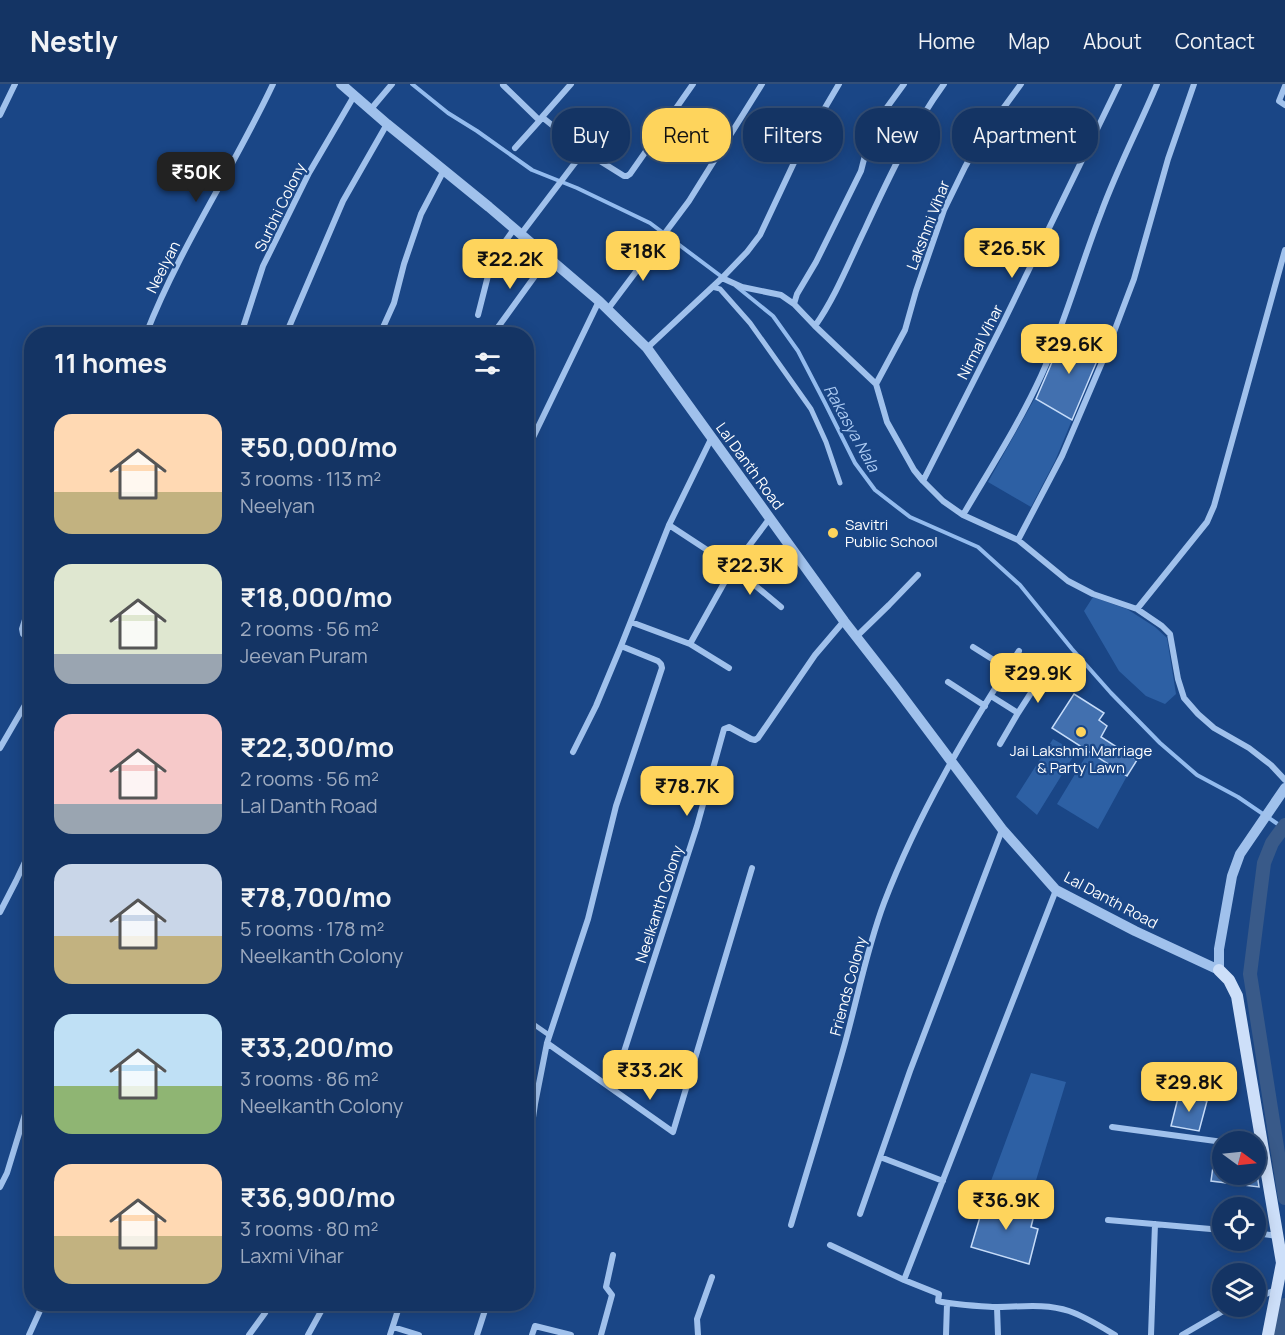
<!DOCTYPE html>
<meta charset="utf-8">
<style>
body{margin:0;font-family:Manrope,sans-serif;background:#213f6d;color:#f1f3f6;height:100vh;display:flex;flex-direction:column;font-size:22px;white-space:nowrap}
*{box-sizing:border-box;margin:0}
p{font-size:20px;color:#9daabf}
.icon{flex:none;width:33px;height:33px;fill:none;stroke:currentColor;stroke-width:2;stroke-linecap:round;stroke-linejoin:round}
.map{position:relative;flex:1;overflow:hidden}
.drawer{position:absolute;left:24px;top:243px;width:510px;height:984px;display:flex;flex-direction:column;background:#143464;border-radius:24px;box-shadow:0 3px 15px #0003,0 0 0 2px #334f78}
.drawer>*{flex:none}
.guide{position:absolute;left:552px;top:24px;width:570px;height:54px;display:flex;gap:12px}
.needle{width:39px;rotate:105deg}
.tools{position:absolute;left:1212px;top:1047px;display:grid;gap:12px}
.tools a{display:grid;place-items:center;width:54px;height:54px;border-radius:50%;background:#143464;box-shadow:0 3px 15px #0003,0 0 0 2px #334f78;font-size:30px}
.price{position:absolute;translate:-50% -51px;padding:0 14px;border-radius:12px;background:#fed45c;color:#111;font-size:20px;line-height:39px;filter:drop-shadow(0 2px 3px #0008)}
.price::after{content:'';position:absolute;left:50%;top:36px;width:18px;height:14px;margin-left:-9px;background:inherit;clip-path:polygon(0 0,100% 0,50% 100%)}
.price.selected{background:#222;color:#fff}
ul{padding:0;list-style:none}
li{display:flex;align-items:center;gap:18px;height:150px;padding:0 30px}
li span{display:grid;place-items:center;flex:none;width:168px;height:120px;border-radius:18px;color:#555}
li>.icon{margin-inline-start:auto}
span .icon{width:72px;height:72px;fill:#fffc;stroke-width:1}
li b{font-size:26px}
h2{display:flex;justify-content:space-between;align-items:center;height:72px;padding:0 30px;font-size:26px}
.chip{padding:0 21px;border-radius:24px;background:#143464;box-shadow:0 3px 15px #0003,0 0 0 2px #334f78;font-size:21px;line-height:54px}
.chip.selected{background:#fed45c;color:#111}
header{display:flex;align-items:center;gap:36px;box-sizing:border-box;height:84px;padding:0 30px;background:#143464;border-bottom:2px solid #334f78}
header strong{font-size:28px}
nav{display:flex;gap:33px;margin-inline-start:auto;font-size:21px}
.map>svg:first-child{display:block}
.green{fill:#2d60a4}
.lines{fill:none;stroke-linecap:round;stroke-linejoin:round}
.stream{stroke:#93bbee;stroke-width:4}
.canal{stroke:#395a89;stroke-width:14}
.building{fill:#4270af;stroke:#c6dcf9;stroke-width:1.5}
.pedestrian{stroke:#a0c1ec;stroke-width:5}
.minor{stroke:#a0c1ec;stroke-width:6}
.tertiary{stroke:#a0c1ec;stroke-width:10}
.secondary{stroke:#cddff9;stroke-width:12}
.poi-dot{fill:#fed45c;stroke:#1a4686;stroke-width:2}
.labels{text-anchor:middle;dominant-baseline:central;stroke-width:4.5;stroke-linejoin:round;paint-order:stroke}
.street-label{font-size:15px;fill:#fff;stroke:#1a4686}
.poi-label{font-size:15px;fill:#fff;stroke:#1a4686;text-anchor:start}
.water-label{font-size:16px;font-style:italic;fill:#accbf3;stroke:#1a4686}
</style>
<header>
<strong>Nestly</strong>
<nav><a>Home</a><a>Map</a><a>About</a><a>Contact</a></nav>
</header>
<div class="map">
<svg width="1285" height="1251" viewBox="0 0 1285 1251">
<rect width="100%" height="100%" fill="#1a4686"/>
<path class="green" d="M1035 314 1072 336 1055 377 1031 423 988 398Z
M1093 513 1127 525 1155 543 1167 554 1176 610 1165 620 1146 612 1119 587 1084 527Z
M1053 655 1076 668 1037 731 1016 713Z
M1089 667 1127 692 1098 745 1057 720Z
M1031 989 1066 998 1030 1116 988 1105Z"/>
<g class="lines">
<path class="stream" d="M412 0 448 29 477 47 532 86 577 104 650 139 722 193
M736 202 773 232 798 267 825 319 855 379 875 406 910 433 978 463 1020 501 1072 565 1111 609 1160 659 1197 691 1238 713 1285 745"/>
<path class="canal" d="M1285 741 1272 759 1264 779 1250 890 1285 1114
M1280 1251 1285 1221"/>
</g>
<path class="building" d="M1065 248 1102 265 1072 336 1036 315Z
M1074 610 1104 629 1099 636 1107 642 1101 653 1137 676 1127 692 1052 644Z
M1179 1010 1207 1017 1199 1047 1171 1042Z
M1216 1062 1222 1063V1090H1257L1259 1103 1211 1097Z
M986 1113 1035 1127 1031 1143 1038 1145 1029 1180 971 1163Z"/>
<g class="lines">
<path class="pedestrian" d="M712 203 720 205 750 239 811 325 826 358 840 399
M526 935 549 951"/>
<path class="minor" d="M571 0 542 33 584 67 624 92H627L630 90 693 0
M503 1 539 36
M1285 2 1279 17 1285 21
M371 25 392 0
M0 31 15 0
M515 64 542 34
M521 150 584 67
M722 194 742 203 781 211 794 220 815 242 876 300 887 338 914 386 923 397 943 417 963 431 1018 456 1068 497 1093 510 1137 525 1162 542 1170 550 1178 595 1184 614 1198 630 1214 644 1249 664 1271 681 1285 696
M794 220 797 210 816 178 861 87 872 44 904 0
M608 225 689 117 762 0
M478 231 492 176 514 145
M815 242C836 212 849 178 865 145 888 95 912 44 944 0
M146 250C180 163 233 85 273 0
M241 250 263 182 309 89 354 12
M286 250 343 117 387 40
M380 250 394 219 404 180 421 130 444 86
M493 250 548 174
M647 264 722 194 747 168 760 151 799 68 839 0
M876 300 905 246 916 207 944 126 965 83 980 56 1021 0
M526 368 599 217
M923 397 1002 241 1119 0
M963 431C990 385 1019 340 1041 292 1065 239 1080 183 1101 129 1117 85 1139 43 1157 0
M669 441 733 483 781 523
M1018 456 1062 372 1106 269 1134 195 1168 75 1194 0
M32 514 22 545 23 550 32 558
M1137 525 1207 438 1214 422 1285 166
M631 538 690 560 733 483 770 434
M856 553 889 521 918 491
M690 560 729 584
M973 563 1008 585
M948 598 985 622
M991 612 1018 629 1000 660
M1018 629 1038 598
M0 664 32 609
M573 668 596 622 621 562 669 441 711 355
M0 828 16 797 32 763
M547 959 673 1048 752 784
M612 1005 697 742 724 645 729 643 751 655 755 656 758 654 815 571 844 537
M1112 1043 1223 1058
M880 1073 943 1097
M526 1081 535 1020 547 959 588 835 616 722 662 584 661 580 658 577 621 562
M0 1103 7 1089 32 1007
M860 1130 910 987 1002 746
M1108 1136 1222 1146
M791 1141C809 1080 828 1020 845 959 858 912 867 864 884 819 918 730 967 647 1019 567
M1256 1149 1277 1152
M830 1161 904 1196 939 1210 938 1217C955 1221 977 1222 994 1223 1019 1223 1045 1219 1069 1227 1086 1233 1100 1242 1115 1251
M904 1196 1056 806
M1256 1214 1276 1206
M997 1223 998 1251
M393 1243 419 1251
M29 1251 43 1220
M249 1251 265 1229 269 1220
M308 1251 325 1220
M390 1251 400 1220
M477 1251 487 1220
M532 1251 535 1242 571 1251
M601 1251 612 1211 606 1203 613 1171
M698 1251 697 1235 712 1193
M946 1251 947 1220
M1151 1251 1155 1140
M1182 1251 1232 1222"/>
<path class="tertiary" d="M341 0 387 40 489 123 599 217 647 264 844 537 894 601 1002 745 1056 806 1135 847 1219 886V865L1232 792 1240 770 1285 704"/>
<path class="secondary" d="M1219 886 1229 896 1237 912 1282 1179 1268 1251"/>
</g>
<g class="poi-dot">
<circle cx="833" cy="449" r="6"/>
<circle cx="1081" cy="648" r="6"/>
</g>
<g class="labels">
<g class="street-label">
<text transform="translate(280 123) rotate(-64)">Surbhi Colony</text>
<text transform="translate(928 141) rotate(-69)">Lakshmi Vihar</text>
<text transform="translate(163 183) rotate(-63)">Neelyan</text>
<text transform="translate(980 258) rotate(-63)">Nirmal Vihar</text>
<text transform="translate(750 382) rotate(54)">Lal Danth Road</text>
<text transform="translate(1111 816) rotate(28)">Lal Danth Road</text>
<text transform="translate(659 820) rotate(-72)">Neelkanth Colony</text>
<text transform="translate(848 902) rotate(-75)">Friends Colony</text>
</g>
<g class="poi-label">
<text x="845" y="440">Savitri<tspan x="845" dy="17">Public School</tspan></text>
<text x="1081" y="666" text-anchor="middle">Jai Lakshmi Marriage<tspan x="1081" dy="17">&amp; Party Lawn</tspan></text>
</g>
<g class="water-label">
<text transform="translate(852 344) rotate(61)">Rakasya Nala</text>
</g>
</g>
</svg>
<div class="tools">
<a><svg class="needle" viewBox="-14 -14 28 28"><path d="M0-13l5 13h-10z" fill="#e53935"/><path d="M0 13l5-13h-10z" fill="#9daabf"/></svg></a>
<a><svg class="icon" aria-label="locate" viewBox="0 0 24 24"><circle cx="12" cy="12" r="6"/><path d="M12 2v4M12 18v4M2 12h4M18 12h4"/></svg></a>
<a><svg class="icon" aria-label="layers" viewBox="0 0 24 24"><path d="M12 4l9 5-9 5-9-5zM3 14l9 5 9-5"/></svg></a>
</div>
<b class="price selected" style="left:196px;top:119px">₹50K</b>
<b class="price" style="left:1012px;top:195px">₹26.5K</b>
<b class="price" style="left:643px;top:198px">₹18K</b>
<b class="price" style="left:510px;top:206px">₹22.2K</b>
<b class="price" style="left:1069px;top:291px">₹29.6K</b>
<b class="price" style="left:750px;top:512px">₹22.3K</b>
<b class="price" style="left:1038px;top:620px">₹29.9K</b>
<b class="price" style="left:687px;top:733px">₹78.7K</b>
<b class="price" style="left:650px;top:1017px">₹33.2K</b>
<b class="price" style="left:1189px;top:1029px">₹29.8K</b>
<b class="price" style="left:1006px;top:1147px">₹36.9K</b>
<div class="guide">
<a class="chip">Buy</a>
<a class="chip selected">Rent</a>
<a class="chip">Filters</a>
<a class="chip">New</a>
<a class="chip">Apartment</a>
</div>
<section class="drawer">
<h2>11 homes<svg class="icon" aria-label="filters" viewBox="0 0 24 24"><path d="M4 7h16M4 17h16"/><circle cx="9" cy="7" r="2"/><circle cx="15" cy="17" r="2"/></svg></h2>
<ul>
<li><span style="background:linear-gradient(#ffd9b3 65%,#c2b280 0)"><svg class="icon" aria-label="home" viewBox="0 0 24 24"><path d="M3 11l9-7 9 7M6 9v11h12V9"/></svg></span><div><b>₹50,000/mo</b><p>3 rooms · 113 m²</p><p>Neelyan</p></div></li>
<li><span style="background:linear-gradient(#dfe7d0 75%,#9aa5b1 0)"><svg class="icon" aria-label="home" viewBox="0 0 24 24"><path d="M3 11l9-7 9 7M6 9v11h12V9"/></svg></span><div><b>₹18,000/mo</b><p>2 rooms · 56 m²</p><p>Jeevan Puram</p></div></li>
<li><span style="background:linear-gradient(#f6c9c9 75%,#9aa5b1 0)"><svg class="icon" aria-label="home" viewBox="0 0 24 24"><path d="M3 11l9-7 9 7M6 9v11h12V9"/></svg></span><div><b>₹22,300/mo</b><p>2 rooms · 56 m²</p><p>Lal Danth Road</p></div></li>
<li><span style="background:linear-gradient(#c9d6e8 60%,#c2b280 0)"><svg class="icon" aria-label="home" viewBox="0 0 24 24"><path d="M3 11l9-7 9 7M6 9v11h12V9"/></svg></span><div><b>₹78,700/mo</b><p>5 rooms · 178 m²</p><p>Neelkanth Colony</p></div></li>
<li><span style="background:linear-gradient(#bfe0f5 60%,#8fb573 0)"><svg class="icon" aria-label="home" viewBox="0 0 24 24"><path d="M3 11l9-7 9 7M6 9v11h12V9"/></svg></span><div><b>₹33,200/mo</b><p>3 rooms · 86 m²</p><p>Neelkanth Colony</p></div></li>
<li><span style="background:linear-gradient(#ffd9b3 60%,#c2b280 0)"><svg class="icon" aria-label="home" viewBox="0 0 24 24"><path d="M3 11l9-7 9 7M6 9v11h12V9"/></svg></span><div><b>₹36,900/mo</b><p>3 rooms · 80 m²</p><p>Laxmi Vihar</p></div></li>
</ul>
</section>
</div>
